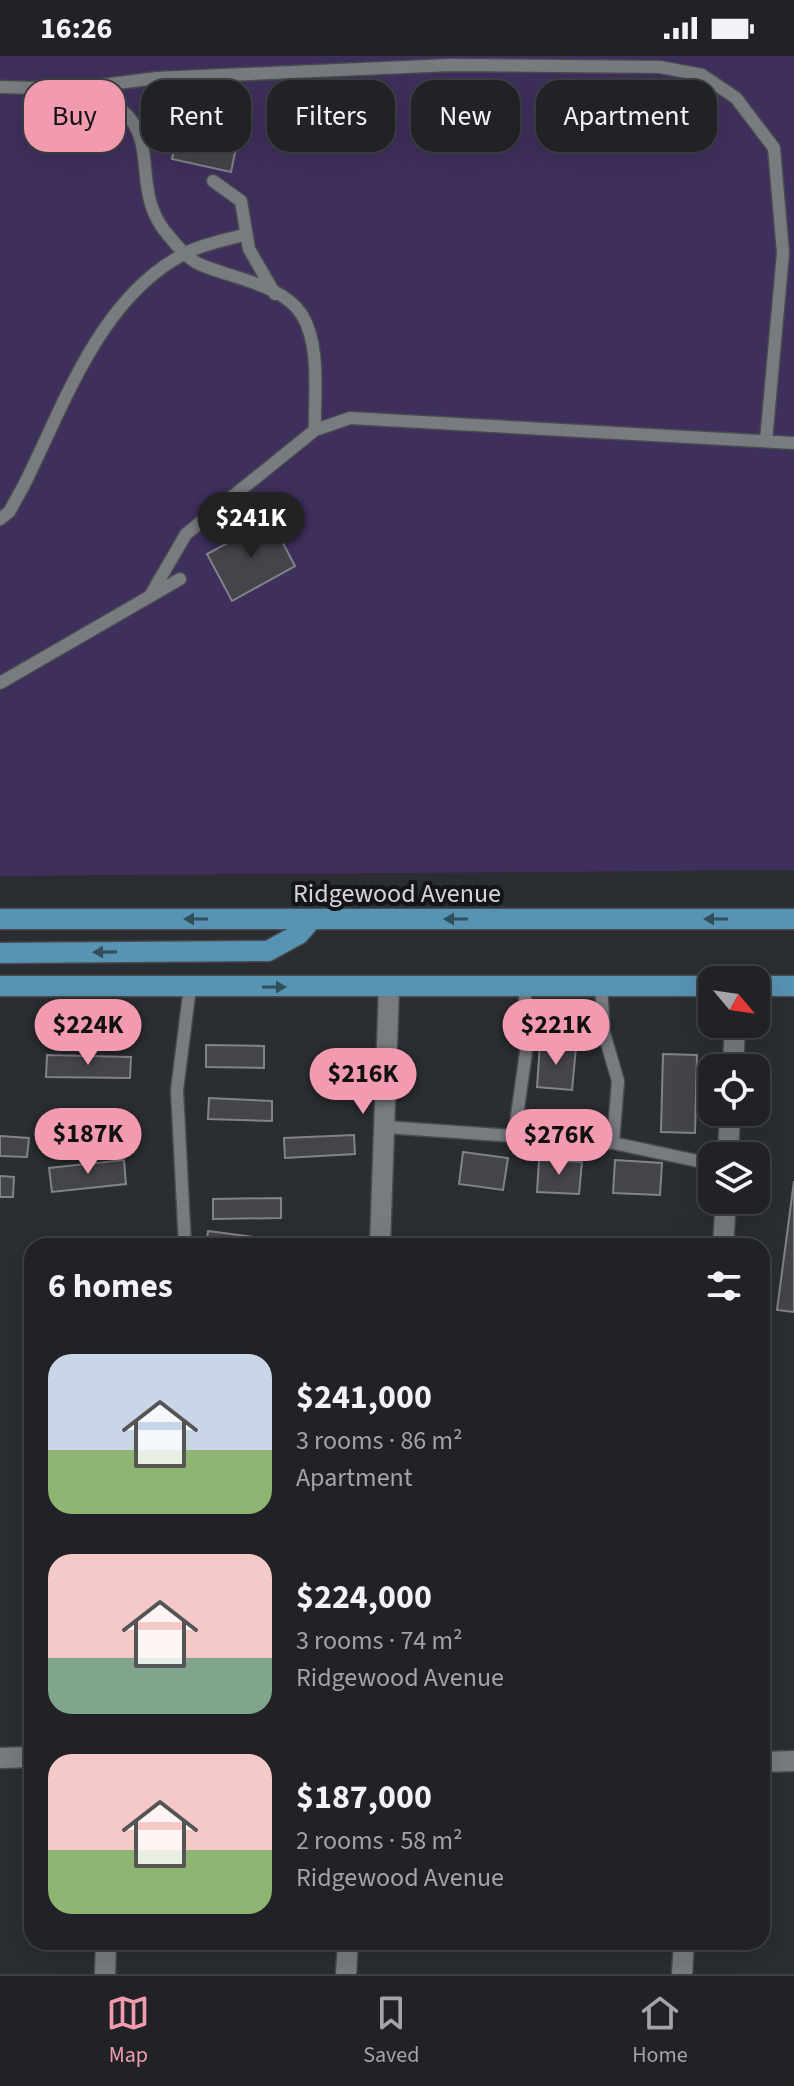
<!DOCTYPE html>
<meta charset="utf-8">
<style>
body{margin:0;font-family:"Source Sans 3",sans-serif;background:#2d2f32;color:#f1f3f6;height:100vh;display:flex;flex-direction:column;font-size:30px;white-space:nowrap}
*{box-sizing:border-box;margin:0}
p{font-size:26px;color:#a2a4a7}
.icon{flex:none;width:44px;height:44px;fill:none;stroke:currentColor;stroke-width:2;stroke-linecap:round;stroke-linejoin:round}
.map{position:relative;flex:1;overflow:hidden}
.details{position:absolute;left:24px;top:1182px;width:746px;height:712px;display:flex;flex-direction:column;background:#202225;border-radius:24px;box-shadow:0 8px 32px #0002,0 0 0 2px #3d3f42}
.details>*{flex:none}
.guide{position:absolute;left:24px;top:24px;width:746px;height:72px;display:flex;gap:16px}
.needle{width:52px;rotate:119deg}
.fabs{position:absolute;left:698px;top:910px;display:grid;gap:16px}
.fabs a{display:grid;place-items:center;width:72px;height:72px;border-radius:16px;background:#202225;box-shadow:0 8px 32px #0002,0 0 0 2px #3d3f42;font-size:40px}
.price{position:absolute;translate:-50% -68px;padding:0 18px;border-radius:28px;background:#f29aaf;color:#111;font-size:26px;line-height:52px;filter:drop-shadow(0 2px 4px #0008)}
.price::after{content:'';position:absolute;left:50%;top:48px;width:24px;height:18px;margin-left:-12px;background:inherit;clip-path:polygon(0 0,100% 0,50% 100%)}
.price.current{background:#222;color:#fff}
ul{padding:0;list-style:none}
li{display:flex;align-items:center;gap:24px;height:200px;padding:0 24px}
li span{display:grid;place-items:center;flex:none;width:224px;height:160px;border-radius:24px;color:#555}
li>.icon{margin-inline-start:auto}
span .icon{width:96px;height:96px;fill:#fffc;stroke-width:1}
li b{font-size:34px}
h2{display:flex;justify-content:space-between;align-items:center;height:96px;padding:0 24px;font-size:34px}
.tag{padding:0 28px;border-radius:24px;background:#202225;box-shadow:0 8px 32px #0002,0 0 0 2px #3d3f42;font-size:28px;line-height:72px}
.tag.current{background:#f29aaf;color:#111}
.status{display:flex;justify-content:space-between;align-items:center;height:56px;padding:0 40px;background:#202225;direction:ltr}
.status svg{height:22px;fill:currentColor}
.dock{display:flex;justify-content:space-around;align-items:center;height:112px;border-top:2px solid #3d3f42;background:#202225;font-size:22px;color:#a2a4a7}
.dock a{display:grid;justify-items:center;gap:4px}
.dock .current{color:#f29aaf}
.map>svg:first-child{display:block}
.green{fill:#3f2f5c}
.building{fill:#44454a;stroke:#818389;stroke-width:2}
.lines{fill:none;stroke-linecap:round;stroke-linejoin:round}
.service-casing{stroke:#484b4e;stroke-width:15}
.minor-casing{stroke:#484b4e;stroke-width:23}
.primary-casing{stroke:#484b4e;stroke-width:23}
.service{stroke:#787c81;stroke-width:12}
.minor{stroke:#787c81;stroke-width:20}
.primary{stroke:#5793b2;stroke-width:20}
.oneway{fill:#324e5d}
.labels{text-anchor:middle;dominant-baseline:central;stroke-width:8;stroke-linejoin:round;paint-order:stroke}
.street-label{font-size:26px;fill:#d3d5d8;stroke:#141517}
</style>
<div class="status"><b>16:26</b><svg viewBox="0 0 49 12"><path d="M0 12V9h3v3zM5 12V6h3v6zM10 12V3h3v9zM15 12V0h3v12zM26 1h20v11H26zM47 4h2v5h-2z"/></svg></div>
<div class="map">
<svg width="794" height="1918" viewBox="0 0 794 1918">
<rect width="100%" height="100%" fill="#2a2d31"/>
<path class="green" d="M0 0H794V814L0 820Z"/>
<path class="building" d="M177 79 236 92 231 116 172 103Z
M271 464 295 510 232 545 207 498Z
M540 988 576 991 572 1034 537 1031Z
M206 989 264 990V1012L206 1011Z
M663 998 697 999 695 1077 661 1076Z
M47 999 131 1001 130 1022 46 1021Z
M209 1042 272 1045V1065L208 1063Z
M41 1072 127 1075 126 1095 40 1091Z
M354 1079 355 1098 285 1102 284 1082Z
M0 1080 29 1082 27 1101 0 1100Z
M463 1096 508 1102 503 1134 459 1128Z
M124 1104 126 1128 52 1136 49 1112Z
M539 1104 582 1106 579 1138 537 1136Z
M615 1104 662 1107 660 1139 613 1137Z
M0 1120 14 1121 13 1141H0Z
M794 1125V1256L777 1254Z
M281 1142V1162L213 1163V1143Z
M208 1175 270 1183 269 1190H206Z"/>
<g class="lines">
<defs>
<path id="service" d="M0 31 71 33 157 22 451 9 660 11 702 19 736 42 774 92 783 197 766 385
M79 35C175 58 125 123 164 174 174 186 185 201 199 208 230 222 283 228 302 259 321 290 314 340 315 374
M213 125 241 145 249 193 275 238
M0 463 9 456 23 431C64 350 99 241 186 197 203 188 225 184 244 179
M150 540 186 478 315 374 350 362 794 387
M0 627 180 523
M601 930 604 977 618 1025 613 1087
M385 1071 613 1087 712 1108
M514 1081 526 996 525 931
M185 1190 177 1034 190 931"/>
<path id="minor" d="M733 1012 735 968
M728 1100 730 1056
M380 1190 389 931
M723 1190 726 1144
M0 1702 32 1701
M762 1706 794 1705
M105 1918 106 1886
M346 1918 348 1886
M682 1918 684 1886"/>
<path id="primary" d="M0 863H794
M0 897 268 895 299 878 312 863
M0 930H712
M756 930H794"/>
</defs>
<use href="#service" class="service-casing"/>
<use href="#minor" class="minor-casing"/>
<use href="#primary" class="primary-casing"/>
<use href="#service" class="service"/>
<use href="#minor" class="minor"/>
<use href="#primary" class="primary"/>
</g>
<defs><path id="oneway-solid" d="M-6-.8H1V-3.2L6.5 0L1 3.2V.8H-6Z" transform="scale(2)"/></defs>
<g class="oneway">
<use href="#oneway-solid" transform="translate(196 863) rotate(-180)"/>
<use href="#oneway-solid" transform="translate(456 863) rotate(180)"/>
<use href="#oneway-solid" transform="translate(716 863) rotate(180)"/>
<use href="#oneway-solid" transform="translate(105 896) rotate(179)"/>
<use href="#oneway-solid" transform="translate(274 931)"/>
</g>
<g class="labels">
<g class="street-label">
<text x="397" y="837">Ridgewood Avenue</text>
</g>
</g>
</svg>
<div class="fabs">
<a><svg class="needle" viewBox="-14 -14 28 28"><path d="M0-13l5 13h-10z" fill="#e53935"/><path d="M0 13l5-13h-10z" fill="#a2a4a7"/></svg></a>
<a><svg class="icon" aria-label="locate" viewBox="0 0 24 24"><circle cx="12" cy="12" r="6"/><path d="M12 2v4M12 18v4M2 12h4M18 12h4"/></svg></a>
<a><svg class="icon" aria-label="layers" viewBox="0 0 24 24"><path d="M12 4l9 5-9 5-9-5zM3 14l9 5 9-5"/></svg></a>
</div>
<b class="price current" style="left:251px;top:504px">$241K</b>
<b class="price" style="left:88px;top:1011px">$224K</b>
<b class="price" style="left:556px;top:1011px">$221K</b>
<b class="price" style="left:363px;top:1060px">$216K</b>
<b class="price" style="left:88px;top:1120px">$187K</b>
<b class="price" style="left:559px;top:1121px">$276K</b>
<div class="guide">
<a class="tag current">Buy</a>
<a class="tag">Rent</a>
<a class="tag">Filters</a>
<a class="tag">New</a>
<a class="tag">Apartment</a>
</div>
<section class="details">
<h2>6 homes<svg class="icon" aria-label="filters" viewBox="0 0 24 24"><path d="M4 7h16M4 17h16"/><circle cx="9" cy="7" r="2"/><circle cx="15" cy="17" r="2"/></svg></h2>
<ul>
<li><span style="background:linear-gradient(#c9d6e8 60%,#8fb573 0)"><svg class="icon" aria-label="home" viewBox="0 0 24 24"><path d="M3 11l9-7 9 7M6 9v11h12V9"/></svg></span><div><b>$241,000</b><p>3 rooms · 86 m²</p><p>Apartment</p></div></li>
<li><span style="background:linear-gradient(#f6c9c9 65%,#7fa58c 0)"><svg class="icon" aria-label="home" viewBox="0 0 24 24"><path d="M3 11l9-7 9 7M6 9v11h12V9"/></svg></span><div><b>$224,000</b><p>3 rooms · 74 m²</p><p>Ridgewood Avenue</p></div></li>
<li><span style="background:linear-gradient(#f6c9c9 60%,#8fb573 0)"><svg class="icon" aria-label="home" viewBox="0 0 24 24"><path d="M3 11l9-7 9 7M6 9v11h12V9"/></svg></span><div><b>$187,000</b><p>2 rooms · 58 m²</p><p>Ridgewood Avenue</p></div></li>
</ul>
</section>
</div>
<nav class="dock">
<a class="current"><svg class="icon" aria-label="map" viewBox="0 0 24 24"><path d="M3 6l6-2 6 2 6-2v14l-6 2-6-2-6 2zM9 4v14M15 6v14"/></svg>Map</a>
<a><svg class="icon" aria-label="saved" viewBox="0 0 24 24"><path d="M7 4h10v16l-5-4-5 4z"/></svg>Saved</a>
<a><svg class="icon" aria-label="home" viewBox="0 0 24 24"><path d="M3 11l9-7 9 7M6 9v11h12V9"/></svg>Home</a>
</nav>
